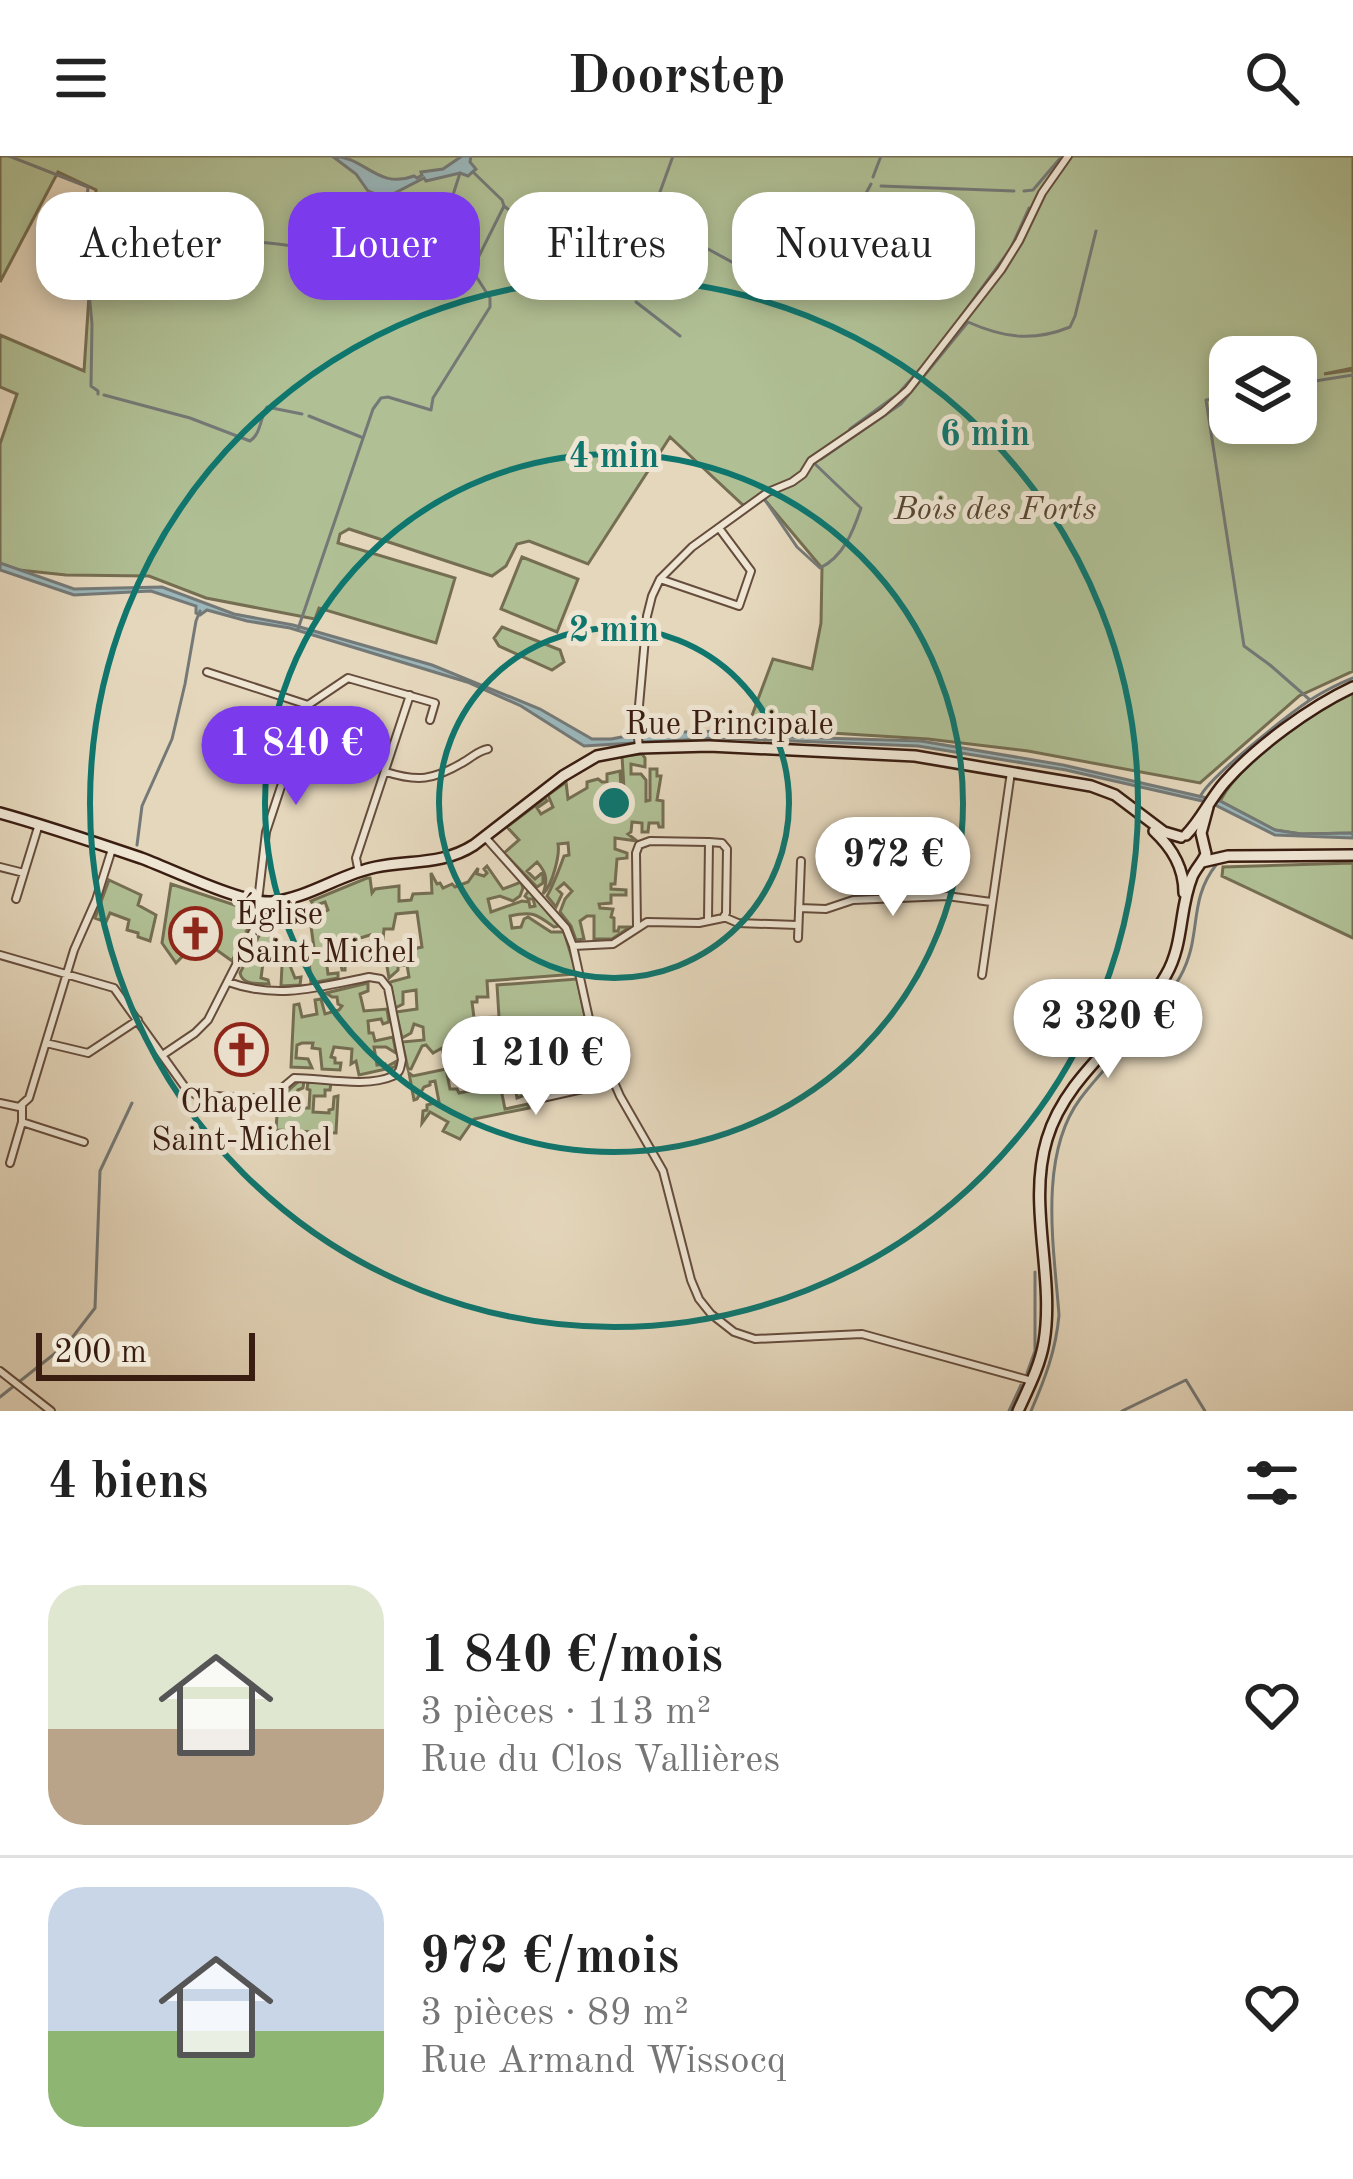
<!DOCTYPE html>
<html lang="fr">
<meta charset="utf-8">
<style>
body{margin:0;font-family:"Old Standard TT",serif;background:#f6f6f6;color:#222;height:100vh;display:flex;flex-direction:column;font-size:45px;white-space:nowrap}
*{box-sizing:border-box;margin:0}
p{font-size:39px;color:#767676}
.icon{flex:none;width:66px;height:66px;fill:none;stroke:currentColor;stroke-width:2;stroke-linecap:round;stroke-linejoin:round}
.map{position:relative;height:1255px;overflow:hidden}
.sheet{display:flex;flex-direction:column;background:#fff;flex:1}
.sheet>*{flex:none}
.top-card{position:absolute;left:36px;top:36px;width:1281px;height:108px;display:flex;gap:24px}
.fabs{position:absolute;left:1209px;top:180px;display:grid;gap:24px}
.fabs a{display:grid;place-items:center;width:108px;height:108px;border-radius:24px;background:#fff;box-shadow:0 6px 18px #0003;font-size:60px}
.scale{position:absolute;left:36px;bottom:30px;width:219px;box-sizing:border-box;padding-left:12px;border:6px solid #3a1d11;border-top:0;font-size:33px;line-height:42px;white-space:nowrap;color:#3a1d11;-webkit-text-stroke:9px #eee5d3;paint-order:stroke}
.price{position:absolute;translate:-50% -102px;padding:0 27px;border-radius:42px;background:#fff;color:#222;font-size:39px;line-height:78px;filter:drop-shadow(0 3px 6px #0008)}
.price::after{content:'';position:absolute;left:50%;top:72px;width:36px;height:27px;margin-left:-18px;background:inherit;clip-path:polygon(0 0,100% 0,50% 100%)}
.price.on{background:#7c3aed;color:#fff}
ul{padding:0;list-style:none}
li{display:flex;align-items:center;gap:36px;height:300px;padding:0 48px}
li+li{border-top:3px solid #e0e0e0}
li span{display:grid;place-items:center;flex:none;width:336px;height:240px;border-radius:36px;color:#555}
li>.icon{margin-inline-start:auto}
span .icon{width:144px;height:144px;fill:#fffc;stroke-width:1}
li b{font-size:51px}
h2{display:flex;justify-content:space-between;align-items:center;height:144px;padding:0 48px;font-size:51px}
.chip{padding:0 42px;border-radius:36px;background:#fff;box-shadow:0 6px 18px #0003;font-size:42px;line-height:108px}
.chip.on{background:#7c3aed;color:#fff}
header{display:flex;justify-content:space-between;align-items:center;height:156px;padding:0 48px;background:#fff;font-size:54px;font-weight:700}
.map>svg:first-child{display:block}
.green{fill:#b0bf94;stroke:#756e52;stroke-width:3;fill-rule:evenodd}
.water{fill:#9ab7bb;stroke:#747977;stroke-width:3}
.lines{fill:none;stroke-linecap:round;stroke-linejoin:round}
.stream{stroke:#747977;stroke-width:3}
.street-casing{stroke:#654c3c;stroke-width:10}
.secondary-casing{stroke:#3a1d11;stroke-width:14}
.street{stroke:#eee5d3;stroke-width:6}
.secondary{stroke:#eee5d3;stroke-width:9}
.ring{fill:none;stroke:#0f766e;stroke-width:6}
.labels{text-anchor:middle;dominant-baseline:central;stroke-width:10;stroke-linejoin:round;paint-order:stroke}
.park-label{font-size:33px;font-style:italic;fill:#584632;stroke:#eee5d3}
.street-label{font-size:33px;fill:#3a1d11;stroke:#eee5d3}
.poi-label{font-size:33px;fill:#3a1d11;stroke:#eee5d3;text-anchor:start}
.centre{fill:#0f766e;stroke:#eee5d3;stroke-width:6}
.ring-label{font-size:36px;text-anchor:middle;font-weight:bold;fill:#0f766e;stroke:#eee5d3;stroke-width:10;stroke-linejoin:round;paint-order:stroke}
</style>
<header><svg class="icon" aria-label="menu" viewBox="0 0 24 24"><path d="M4 6h16M4 12h16M4 18h16"/></svg>Doorstep<svg class="icon" aria-label="search" viewBox="0 0 24 24"><circle cx="10" cy="10" r="6"/><path d="M15 15l6 6"/></svg></header>
<div class="map">
<svg width="1353" height="1255" viewBox="0 0 1353 1255">
<rect width="100%" height="100%" fill="#e5d7bc"/>
<filter id="stains"><feTurbulence type="fractalNoise" baseFrequency=".00167" numOctaves="4"/><feColorMatrix values="0 0 0 0 .2 0 0 0 0 .09 0 0 0 0 .02 0 0 0 .5 -.17"/></filter>
<radialGradient id="worn" r=".72"><stop offset=".6" stop-color="#630" stop-opacity="0"/><stop offset="1" stop-color="#630" stop-opacity=".3"/></radialGradient>
<path class="green" d="M0 0H1353V212L1324 218 1353 214V515L1299 540 1200 627 1028 595 928 583 831 577 751 562 773 503 812 513 821 467 822 412 764 343 743 349 670 281 588 408 529 385 517 388 506 410 492 420 349 373 340 378 338 387 455 422 436 487 319 452 315 463 206 442 149 420 66 419 0 412V288L17 238 0 231V179L84 215 96 34 58 16 0 126ZM1230 201H1296V267H1230Z
M522 401 578 423 557 476 501 453Z
M502 471 560 494 564 506 552 514 499 490 494 482Z
M1353 536V677L1301 678 1275 674 1220 645C1241 605 1312 557 1353 536Z
M642 598 645 602V611L631 608V618H641L646 624V645L650 644V613H657V620H661L657 644 663 645V671H659L658 667H649L648 676H642V667L632 666 631 676 628 678 637 685 615 682V693L627 697V702L617 703 615 728H611V733L626 734V739H611V747L599 748 600 752 613 753 611 761 614 762V775H618L619 771H630L612 783H594V760H587L580 765 584 783 576 784 571 770 560 756 565 743 572 735 564 727 557 733 562 738 556 751 547 740C554 728 559 714 564 700L569 699 568 687 558 688C560 698 553 728 543 738 547 726 548 718 537 706L527 715 535 723 542 717 543 719V727L537 731 504 697 519 684 507 671 545 642 547 645 537 652 541 658 553 651 548 639 566 626 568 643 587 632V626L598 623 602 626H607V618L620 615 621 632 602 635V652H619L624 632 622 600Z
M1353 707V782L1222 720 1223 711Z
M487 710 503 733 521 726 523 732 520 740 513 745 500 740 488 743 491 756 522 745 529 746 530 751 535 750 533 743H528L525 740 529 734 559 770 554 771C536 758 533 755 510 760L512 772 521 771 524 763 528 761 551 776H564L577 818 487 825 488 841H477V846H472L474 862 499 861 497 829 577 823 589 879 603 910 596 913 598 918 605 915 608 921 566 932 562 926 553 927V935L542 938 535 934 529 902 517 895 476 903 473 888 454 890 455 898 460 897 461 907 446 909 442 892 433 897 426 889 422 890 411 913H408L402 886 424 884 423 871 414 868 411 877 402 882 396 856 417 853 416 834 403 836V848L395 852 390 826 409 821 407 809 398 810V814L389 822 385 799 422 791 417 756 396 758 393 773H384L383 783 377 784 379 795 373 796 370 779 357 783 354 788 356 797H363L364 803 345 807V814H342L339 800 326 803 328 818 338 817V822L311 827 309 804 289 807 295 822 301 821 300 829 281 830 282 809 263 807 261 822 268 824 269 828C258 827 243 830 240 817L269 760 276 797 314 792 310 763 328 754 325 746 314 750 311 745 367 722H370L372 737 375 733 399 730V745L411 744 413 738 432 737 431 717 437 728 440 727 443 732 452 728 455 731 468 726 478 712 477 718 484 720 487 717 484 713Z
M109 724 141 739 138 749 156 759 150 785 138 781V777L127 774 129 764 110 757 106 766 95 762Z
M171 728 256 756 232 805 207 787 210 782 205 780 213 761 203 756 193 774 189 773 182 788 202 797 187 796 176 807 162 787Z
M368 827V835L360 838 364 855 387 853 389 866 383 868 381 863 368 865 369 877H373L375 885 393 881 396 897 386 891H374L377 909 385 908 386 911 397 905 395 911 359 919 356 905 351 908 352 893 334 891 331 901 335 902V907H341L340 914 322 913 320 893 312 892 313 887H302L297 889 296 902 308 903 312 912 291 911 294 849 299 848 302 861 317 858 315 844 321 843 325 858 339 854 342 850 338 848 337 841H332L326 837Z
M511 905 512 910 495 915V921H499L502 929 510 927 509 919 522 915 528 938 517 942 515 931 501 933 505 953 528 948 529 952 474 963 460 983 443 975 448 966 430 956 422 967 423 955 427 954V949L439 946 435 925 430 926V929L424 931 417 943 414 944 409 917 413 920 446 913 450 933H457L459 937 469 935 468 931 472 930 470 919 478 918 482 911Z
M299 925H304L303 932 298 934 296 940 286 942 285 954 301 955 302 952H309L310 934 307 933 308 926 331 927 330 934H325V940H314L313 956 329 957V954L333 953 334 941 338 940 336 977 276 974 278 943Z"/>
<path class="water" d="M332 0C365 0 377 34 414 20L417 22 422 19 421 16 443 13 462 0H471L470 6 476 13 468 20 460 17 426 25 424 22 385 42 368 35 356 18Z
M0 407 74 433 162 431 234 458 293 469 432 509 540 553 592 583H611L643 577 726 575 789 581 921 585 1063 609 1220 645 1275 674 1301 678 1353 677V682L1275 679 1211 647 1066 614 918 590 718 582 584 590 521 550 467 526 290 472 247 465 207 454 200 459 196 457V450L151 435 74 439 0 414Z"/>
<g class="lines">
<path class="stream" d="M9 0 88 31 84 85 92 168 91 230 98 235V238
M873 21 881 0
M881 30 1014 35
M1024 35 1033 34 1062 0
M504 50 617 135
M85 62C115 91 182 81 222 83 241 84 260 86 278 88 317 93 352 100 389 112 407 112 426 99 438 86L460 17
M651 62 776 130
M781 134 792 141 856 56 871 28
M629 141 623 136 626 119 634 108 673 0
M636 146 680 180
M960 162 1011 92 1029 52
M1296 228 1353 219
M104 239 190 262 250 285C261 278 260 262 267 251L302 258
M1230 240 1206 244 1244 490 1270 509 1310 544
M309 260 361 281
M850 273 898 238 921 212
M821 303 901 248 968 166C1004 182 1033 186 1070 171L1075 160 1096 75
M765 344 797 391 820 412C843 401 853 376 861 352L815 308
M298 473 373 253 381 242 388 241 431 254 433 242 490 151V142L472 114 504 50 502 44 473 16
M1200 641C1209 621 1288 559 1310 544 1323 536 1338 528 1353 522
M137 689 142 650 172 583 185 528 196 465 200 455
M1027 1217 1035 1195V1116
M0 1241 68 1187 95 1152 100 1015 132 947
M1009 1255 1021 1229
M1031 1255C1045 1223 1056 1194 1059 1159 1054 1092 1038 1000 1080 943 1111 901 1154 867 1180 821 1203 780 1187 746 1216 709
M1122 1255 1186 1224 1205 1255"/>
<defs>
<path id="street" d="M660 423 739 450 751 415 719 372
M207 516 308 549
M639 592 637 572 647 460 652 440 660 423 692 391 768 336 792 326 803 318 811 305 883 256 908 234 1001 114 1019 85 1042 37 1068 0
M386 616C418 626 433 624 462 607 473 601 477 595 488 593
M485 681 566 772 573 790 592 876 620 940 663 1015 691 1124 699 1143 711 1158 734 1176 755 1183 862 1178 1032 1225
M0 711 24 717
M359 717 356 702 410 539
M16 743 39 668
M258 745 266 676 308 549 348 522 435 547 430 564
M799 752 826 753 853 744 947 740 991 746
M724 761 738 767 797 769
M637 771 636 697 639 689 650 685 708 686
M798 782 801 705
M573 790 613 788 647 766 699 767 723 762 726 757 727 693 722 687 709 686 708 763
M0 799 114 832 187 934 196 939 269 943 294 922C322 922 367 932 393 920 401 916 400 912 402 904L388 832 381 823 369 821C319 831 278 844 228 826
M982 819 1011 616
M46 887 88 897 138 864
M164 898 195 877 208 864 268 746
M470 909C482 907 513 894 523 905 528 910 529 928 532 936L542 942 614 926
M0 947 19 951 29 942 74 794 96 744 112 693
M22 966 84 986
M10 1007 22 966V950
M0 1215 51 1255"/>
<path id="secondary" d="M0 657C47 670 94 686 141 702 171 713 243 748 271 746 309 742 340 718 376 711 411 704 443 709 474 689L563 620 597 600 639 592 709 590 915 600 1091 630 1115 639 1164 676 1181 681
M1154 675C1172 692 1184 711 1184 737
M1186 679C1201 664 1210 643 1225 626 1256 591 1310 551 1353 531
M1202 706 1228 700 1353 699
M1018 1255C1028 1233 1040 1210 1044 1186 1055 1119 1027 1049 1047 983 1067 916 1133 878 1166 819 1184 788 1179 753 1192 721 1196 712 1202 707 1206 698L1201 677 1208 651"/>
</defs>
<use href="#street" class="street-casing"/>
<use href="#secondary" class="secondary-casing"/>
<use href="#street" class="street"/>
<use href="#secondary" class="secondary"/>
</g>
<g class="ring">
<circle cx="614" cy="647" r="175"/>
<circle cx="614" cy="647" r="349"/>
<circle cx="614" cy="647" r="524"/>
</g>
<defs>
<symbol id="church-ring" viewBox="-11 -11 22 22"><circle r="9.5" fill="#eee5d3" stroke="#8f2418" stroke-width="1.5"/><path d="M-1.2-6h2.4v3.5h3.3v2.4h-3.3V6h-2.4V-.1h-3.3v-2.4h3.3Z" fill="#8f2418"/></symbol>
</defs>
<g fill-rule="evenodd">
<use href="#church-ring" x="166" y="748" width="59" height="59"/>
<use href="#church-ring" x="212" y="864" width="59" height="59"/>
</g>
<g class="labels">
<g class="park-label">
<text x="995" y="354">Bois des Forts</text>
</g>
<g class="street-label">
<text x="729" y="569">Rue Principale</text>
</g>
<g class="poi-label">
<text x="235" y="759">Église<tspan x="235" dy="38">Saint-Michel</tspan></text>
<text x="241" y="947" text-anchor="middle">Chapelle<tspan x="241" dy="38">Saint-Michel</tspan></text>
</g>
</g>
<circle cx="614" cy="647" r="18" class="centre"/>
<g class="ring-label">
<text x="985" y="289">6 min</text>
<text x="614" y="311">4 min</text>
<text x="614" y="485">2 min</text>
</g>
<rect width="100%" height="100%" filter="url(#stains)"/>
<rect width="100%" height="100%" fill="url(#worn)"/>
</svg>
<div class="fabs">
<a><svg class="icon" aria-label="layers" viewBox="0 0 24 24"><path d="M12 4l9 5-9 5-9-5zM3 14l9 5 9-5"/></svg></a>
</div>
<div class="scale">200 m</div>
<b class="price on" style="left:296px;top:652px">1 840 €</b>
<b class="price" style="left:893px;top:763px">972 €</b>
<b class="price" style="left:1108px;top:925px">2 320 €</b>
<b class="price" style="left:536px;top:962px">1 210 €</b>
<div class="top-card">
<a class="chip">Acheter</a>
<a class="chip on">Louer</a>
<a class="chip">Filtres</a>
<a class="chip">Nouveau</a>
</div>
</div>
<section class="sheet">
<h2>4 biens<svg class="icon" aria-label="filters" viewBox="0 0 24 24"><path d="M4 7h16M4 17h16"/><circle cx="9" cy="7" r="2"/><circle cx="15" cy="17" r="2"/></svg></h2>
<ul>
<li><span style="background:linear-gradient(#dfe7d0 60%,#b9a48a 0)"><svg class="icon" aria-label="home" viewBox="0 0 24 24"><path d="M3 11l9-7 9 7M6 9v11h12V9"/></svg></span><div><b>1 840 €/mois</b><p>3 pièces · 113 m²</p><p>Rue du Clos Vallières</p></div><svg class="icon" aria-label="heart" viewBox="0 0 24 24"><path d="M12 20l-8-8c-3-5 5-10 8-4 3-6 11-1 8 4z"/></svg></li>
<li><span style="background:linear-gradient(#c9d6e8 60%,#8fb573 0)"><svg class="icon" aria-label="home" viewBox="0 0 24 24"><path d="M3 11l9-7 9 7M6 9v11h12V9"/></svg></span><div><b>972 €/mois</b><p>3 pièces · 89 m²</p><p>Rue Armand Wissocq</p></div><svg class="icon" aria-label="heart" viewBox="0 0 24 24"><path d="M12 20l-8-8c-3-5 5-10 8-4 3-6 11-1 8 4z"/></svg></li>
</ul>
</section>
